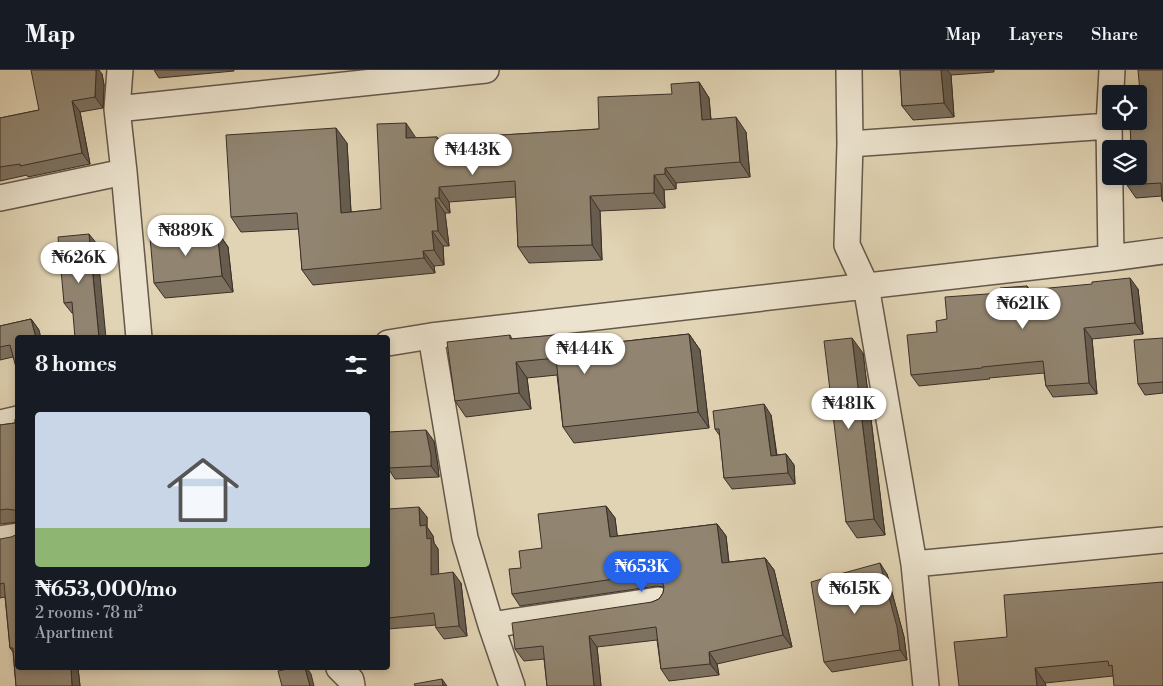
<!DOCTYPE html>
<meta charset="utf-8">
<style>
body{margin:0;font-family:"Libre Bodoni",serif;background:#20242c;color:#f1f3f6;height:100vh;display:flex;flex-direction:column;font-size:19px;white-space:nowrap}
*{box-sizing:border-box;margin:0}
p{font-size:16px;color:#9ea1a6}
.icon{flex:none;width:28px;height:28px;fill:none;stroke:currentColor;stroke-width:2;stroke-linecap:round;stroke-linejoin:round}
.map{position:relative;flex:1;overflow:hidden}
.side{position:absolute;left:15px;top:265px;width:375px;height:335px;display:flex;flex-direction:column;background:#171b24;border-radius:5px;box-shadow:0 2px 8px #0003}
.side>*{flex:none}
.buttons{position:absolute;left:1102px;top:15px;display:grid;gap:10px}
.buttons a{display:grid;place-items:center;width:45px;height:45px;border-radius:5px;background:#171b24;box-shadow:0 2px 8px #0003;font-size:25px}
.price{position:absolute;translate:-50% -42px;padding:0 11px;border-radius:18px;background:#fff;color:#222;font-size:16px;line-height:32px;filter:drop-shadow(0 1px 2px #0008)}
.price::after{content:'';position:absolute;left:50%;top:30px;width:15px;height:11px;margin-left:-8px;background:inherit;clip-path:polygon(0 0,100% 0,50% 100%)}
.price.active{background:#2563eb;color:#fff}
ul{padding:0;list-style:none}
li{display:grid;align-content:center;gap:10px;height:265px;padding:0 20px}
li span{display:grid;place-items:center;height:155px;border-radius:5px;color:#555}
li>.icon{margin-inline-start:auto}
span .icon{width:90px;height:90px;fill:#fffc;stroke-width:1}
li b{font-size:21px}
h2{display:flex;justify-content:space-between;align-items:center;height:60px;padding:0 20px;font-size:21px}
header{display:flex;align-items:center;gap:30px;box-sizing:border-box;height:70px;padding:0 25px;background:#171b24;border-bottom:1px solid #363941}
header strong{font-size:24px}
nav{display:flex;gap:28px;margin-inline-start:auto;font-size:18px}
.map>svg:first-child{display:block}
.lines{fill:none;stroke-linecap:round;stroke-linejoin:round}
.street-casing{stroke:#64584b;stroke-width:28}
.street{stroke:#ece3ce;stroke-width:25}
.wall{fill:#7d7261;stroke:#3a2f28}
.shaded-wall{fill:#665d4f;stroke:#3a2f28}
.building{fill:#918571;stroke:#3a2f28}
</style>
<header>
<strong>Map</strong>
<nav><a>Map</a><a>Layers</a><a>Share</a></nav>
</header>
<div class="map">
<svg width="1163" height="616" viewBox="0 0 1163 616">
<rect width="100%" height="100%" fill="#e1d4b4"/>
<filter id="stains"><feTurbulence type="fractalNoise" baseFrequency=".004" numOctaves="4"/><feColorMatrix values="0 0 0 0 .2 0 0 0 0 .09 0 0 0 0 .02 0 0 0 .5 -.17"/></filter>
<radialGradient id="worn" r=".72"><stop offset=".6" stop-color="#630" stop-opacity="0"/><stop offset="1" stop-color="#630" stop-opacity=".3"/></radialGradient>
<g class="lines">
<defs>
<path id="street" d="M120 0 117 39 124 102 139 268
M849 0 850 74 847 175 866 216 914 494 926 616
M117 39 486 0
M850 74 1109 56
M0 128 124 102
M1111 188 1109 56 1112 0
M431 266 465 468 491 555 512 616
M388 273 431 266 1111 188 1163 181
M0 353 18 349
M0 469 18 466
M914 494 1163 470
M491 555 658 530
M339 598 351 610 352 616"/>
</defs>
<use href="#street" class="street-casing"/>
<use href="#street" class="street"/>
</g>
<path class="wall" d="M154 0H234V1L159 8Z
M900 0H994V2L951 5 954 47 913 50 902 36Z
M1163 0V132L1162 130V126L1136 128 1127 115 1139 106 1130 55 1128 51H1139L1140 22Z
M102 4 104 15 103 38 80 42 90 94 28 107 27 105 0 111V48L39 40Z
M699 12 709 28 711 49 746 62 750 107 676 113V119L664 120 665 138 600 141 602 190 529 193 518 177 516 127 449 132 450 143H445L449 176H443L444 195 434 196 435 203 313 215 302 200 299 159 241 162 231 147 347 73 351 142 381 139 416 68 437 67 438 69 599 59Z
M217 161 228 177 233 222 165 228 154 213Z
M97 174 73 243H72L64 233Z
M1027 216 1030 220 1138 219 1143 264 1092 269 1097 324 1053 327 1046 316 1044 303 989 308 990 309 919 316 911 305 937 262 947 249 1001 223Z
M31 249 39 260 13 287 0 290V256Z
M689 264 700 280 709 358 574 373 563 357 557 305 527 308 531 339 466 347 455 331 510 265 512 269 564 278Z
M1163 268V323L1145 325 1138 314Z
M863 283 885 465 857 468 846 452Z
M771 345 777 385 786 384 794 395 795 414 732 419 724 408 720 366 715 359Z
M18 349V452L0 454V355L15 353Z
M434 371 438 397 439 407 395 409 388 398Z
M606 436 615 448 617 466 717 454 726 466 729 492 765 488 774 500 792 577 717 594 719 605 669 611 661 599 657 570 597 577 601 616H547L544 589 524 591 515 579 652 532 659 529 663 523 664 517 656 516 520 536 512 524 521 498 542 478Z
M388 439 427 447V457L433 466 434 473 438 479V504L461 513 467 566 444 569 436 558V555L388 559Z
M0 469 78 598 80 616H16L13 582 10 578 5 527 0 528Z
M887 504 904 567 907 590 832 602 824 592Z
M1163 512 1113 606 1045 613 1046 616H959L1007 567Z"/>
<path class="shaded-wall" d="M96 0H99L102 4 104 15 103 38 95 27Z
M941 0H947L951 5 954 47 944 33Z
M699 12 709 28 712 65 702 50Z
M72 31 80 42 90 94 82 83Z
M736 47 746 62 750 107 740 92Z
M406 53 416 68H406Z
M336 58 347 73 352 159 341 143Z
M665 98 676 113V119L665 104Z
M654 105 664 120 665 138 654 123Z
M439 117 449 132 450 143 439 128Z
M590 126 600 141 602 190 592 175Z
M435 128 445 143 449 176 438 161Z
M217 161 228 177 233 222 222 206Z
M432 161 443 176 444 195 434 180Z
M89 164 97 174 106 268H99Z
M423 181 434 196 435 203 424 188Z
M1130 208 1138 219 1143 264 1135 253Z
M31 249 39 260 41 268H36Z
M1084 258 1092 269 1097 324 1089 313Z
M689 264 700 280 709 358 698 342Z
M555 265 566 281 556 279Z
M852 268 863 283 885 465 874 449Z
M516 292 527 308 531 339 519 323Z
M764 334 771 345 778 397 771 386Z
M426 360 434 371 438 397 439 407 431 396Z
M786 384 794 395 795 414 788 403Z
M606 436 615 448 619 479 610 467Z
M419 437 427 447V457L433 466 434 473 438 479 439 515 431 505 420 456Z
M717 454 726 466 730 505 722 493Z
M765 488 774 500 792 577 783 565Z
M880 493 887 504 904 567 907 590 900 580Z
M453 502 461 513 467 566 459 556Z
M589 566 597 577 601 616H594Z
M709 582 717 594 719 605 710 594Z
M71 598H78L80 616H72Z
M305 598H307L311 604 314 616H310Z
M1035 598 1045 613 1046 616H1037Z
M442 609 447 616H443Z"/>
<path class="building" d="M31 0H96V4L95 27 72 31 82 83 20 96V94L0 97V48L39 40Z
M900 0H941L944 33 902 36Z
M1138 0H1163V130H1162L1161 113 1127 115 1126 106H1139V79H1131L1130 51H1139V24H1124L1140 22Z
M699 12 702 50 736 47 740 92 665 98V104L654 105V123L590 126 592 175 518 177 515 111 439 117V128H435L438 161H432L434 180 423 181 424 188 302 200 297 143 231 147 226 65 336 58 341 143 381 139 377 54 406 53V68L437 67V69L599 59 598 27 672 24 671 14Z
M217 161 222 206 154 213 150 167Z
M89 164 99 268H75L72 232 64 233 58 167Z
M1130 208 1135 253 1084 258 1089 313 1046 316 1043 291 982 297V298L911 305 907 265 937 262 936 251 947 249 945 227 1001 223 1000 218 1027 216 1028 220 1092 214V212Z
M31 249 36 268H18V305L10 275 0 277V256Z
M689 264 698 342 563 357 556 288 516 292 519 323 455 331 447 272 510 265V269L555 265 556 279Z
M852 268 874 449 846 452 824 271Z
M1163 268V312L1138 314 1134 270Z
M764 334 771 386 786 384 788 403 724 408 719 359H715L713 341Z
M15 349H18V442L14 440 7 439 0 440V355L15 353Z
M426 360 431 386V396L388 398V362Z
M606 436 610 467 717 454 722 493 765 488 783 565 709 582 710 594 661 599 656 557 589 566 594 616H547L543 576 515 579 512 553 652 532 659 529 663 523 664 517 661 509 655 505 648 504 512 524 509 499 521 498 519 481 542 478 538 444Z
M419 437 420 456 426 455 427 469 431 468V505L453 502 459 556 436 558 434 543 388 548V439Z
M18 464V598H71L72 616H16L13 578H10L4 513 0 514V469L11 467Z
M880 493 897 557 900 580 824 592 811 512Z
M1163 512V616H1114L1112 595 1109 596 1108 591 1035 598 1037 616H959L954 572 1007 567 1004 525Z
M292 598H305L310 616H282L278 601Z
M442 609 443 616H415L414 614Z"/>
<rect width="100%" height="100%" filter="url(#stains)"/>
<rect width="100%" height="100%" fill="url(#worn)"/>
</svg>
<div class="buttons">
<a><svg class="icon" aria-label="locate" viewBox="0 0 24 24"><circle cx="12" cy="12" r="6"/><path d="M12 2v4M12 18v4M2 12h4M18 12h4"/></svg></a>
<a><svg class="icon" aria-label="layers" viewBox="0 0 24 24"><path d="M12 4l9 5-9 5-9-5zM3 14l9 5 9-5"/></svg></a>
</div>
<b class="price" style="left:473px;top:106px">₦443K</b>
<b class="price" style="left:186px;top:187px">₦889K</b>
<b class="price" style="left:79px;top:214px">₦626K</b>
<b class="price" style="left:1023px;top:260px">₦621K</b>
<b class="price" style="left:585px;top:305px">₦444K</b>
<b class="price" style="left:849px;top:360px">₦481K</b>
<b class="price active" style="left:642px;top:523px">₦653K</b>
<b class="price" style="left:855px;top:545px">₦615K</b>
<section class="side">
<h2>8 homes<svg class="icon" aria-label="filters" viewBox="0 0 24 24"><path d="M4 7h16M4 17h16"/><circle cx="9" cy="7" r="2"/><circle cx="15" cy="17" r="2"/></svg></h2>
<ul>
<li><span style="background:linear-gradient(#c9d6e8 75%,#8fb573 0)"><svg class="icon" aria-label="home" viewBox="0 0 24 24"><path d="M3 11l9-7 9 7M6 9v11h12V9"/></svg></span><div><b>₦653,000/mo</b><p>2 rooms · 78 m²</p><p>Apartment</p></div></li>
</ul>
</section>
</div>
